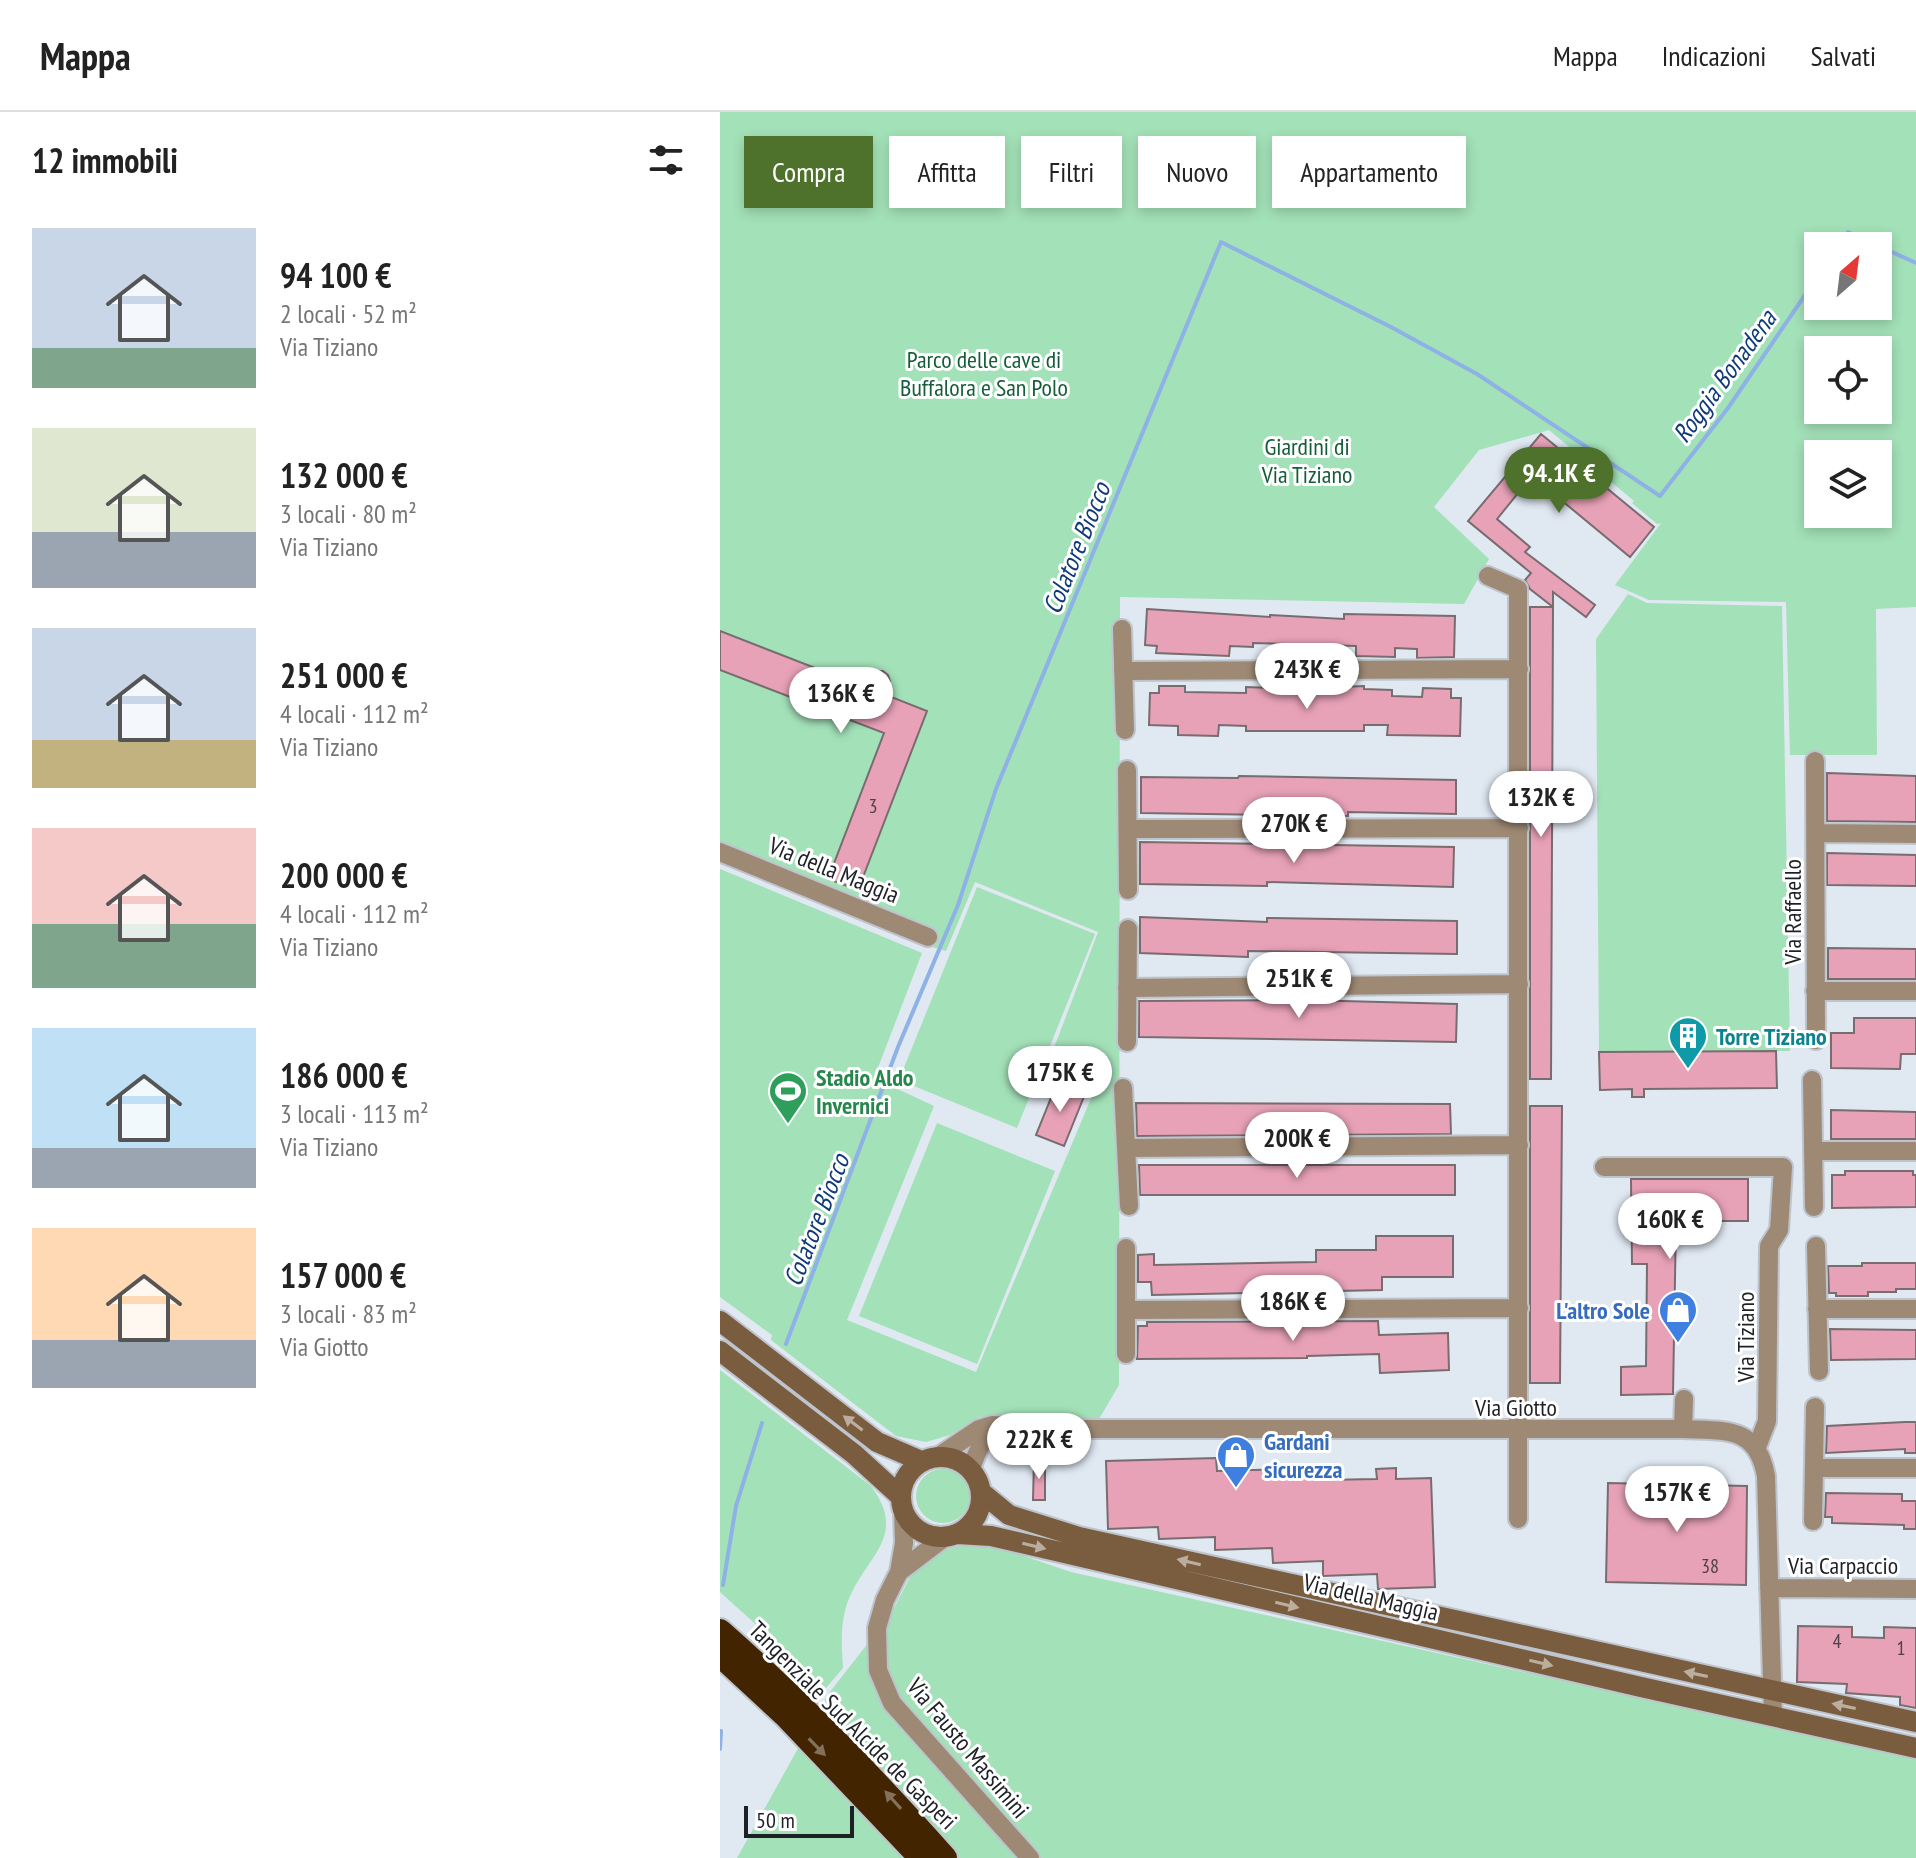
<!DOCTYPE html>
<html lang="it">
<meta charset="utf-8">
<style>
body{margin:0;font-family:"PT Sans Narrow",sans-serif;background:#f6f6f6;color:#222;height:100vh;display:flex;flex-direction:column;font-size:30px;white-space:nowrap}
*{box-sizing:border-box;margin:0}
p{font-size:26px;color:#767676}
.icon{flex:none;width:44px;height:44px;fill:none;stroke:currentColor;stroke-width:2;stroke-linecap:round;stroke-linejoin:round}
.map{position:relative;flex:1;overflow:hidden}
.drawer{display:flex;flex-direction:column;background:#fff;width:720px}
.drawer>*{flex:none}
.guide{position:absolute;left:24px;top:24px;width:760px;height:72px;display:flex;gap:16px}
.needle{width:52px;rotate:28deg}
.tools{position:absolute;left:1084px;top:120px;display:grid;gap:16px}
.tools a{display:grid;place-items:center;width:88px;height:88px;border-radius:0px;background:#fff;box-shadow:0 4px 12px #0003;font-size:40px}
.scale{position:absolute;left:24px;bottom:20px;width:110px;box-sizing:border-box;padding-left:8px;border:4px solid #1d2024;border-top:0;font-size:22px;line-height:28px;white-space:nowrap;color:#1d2024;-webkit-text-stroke:6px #fff;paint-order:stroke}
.price{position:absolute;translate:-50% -68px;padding:0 18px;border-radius:28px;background:#fff;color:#222;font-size:26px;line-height:52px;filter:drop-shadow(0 2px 4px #0008)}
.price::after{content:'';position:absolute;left:50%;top:48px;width:24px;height:18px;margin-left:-12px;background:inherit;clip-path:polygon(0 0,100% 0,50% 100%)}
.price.active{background:#4e722b;color:#fff}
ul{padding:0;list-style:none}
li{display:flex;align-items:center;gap:24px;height:200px;padding:0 32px}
li span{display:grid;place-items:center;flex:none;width:224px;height:160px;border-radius:0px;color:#555}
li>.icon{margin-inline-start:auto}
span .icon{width:96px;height:96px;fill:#fffc;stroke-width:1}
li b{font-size:34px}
h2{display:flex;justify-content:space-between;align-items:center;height:96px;padding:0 32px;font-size:34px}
.chip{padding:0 28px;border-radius:0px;background:#fff;box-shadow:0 4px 12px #0003;font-size:28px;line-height:72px}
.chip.active{background:#4e722b;color:#fff}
header{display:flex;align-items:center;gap:48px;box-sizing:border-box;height:112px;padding:0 40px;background:#fff;border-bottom:2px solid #e0e0e0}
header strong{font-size:38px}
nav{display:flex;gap:44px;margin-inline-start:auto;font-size:28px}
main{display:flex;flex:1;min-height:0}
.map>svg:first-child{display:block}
.green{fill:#a3e1b8;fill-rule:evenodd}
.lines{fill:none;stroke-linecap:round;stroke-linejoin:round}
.stream{stroke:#8eb1e6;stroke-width:4}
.building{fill:#e8a2b8;stroke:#786c6f;stroke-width:2}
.street-casing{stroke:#bdc4cd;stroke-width:22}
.secondary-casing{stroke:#bdc4cd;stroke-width:24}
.highway-casing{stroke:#bdc4cd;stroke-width:28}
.street{stroke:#9e8974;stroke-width:18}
.secondary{stroke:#7a5c3e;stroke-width:20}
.highway{stroke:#432400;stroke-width:24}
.oneway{fill:#bcae9e}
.oneway2{fill:#857159}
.labels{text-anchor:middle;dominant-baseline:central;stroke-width:6;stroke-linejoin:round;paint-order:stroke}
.number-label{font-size:20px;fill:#504049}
.park-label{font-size:24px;fill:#155d38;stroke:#fff}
.street-label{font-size:24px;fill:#1d2024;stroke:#fff}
.culture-label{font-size:24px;font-weight:bold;fill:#0d838f;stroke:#fff;text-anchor:start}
.leisure-label{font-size:24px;font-weight:bold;fill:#27864d;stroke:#fff;text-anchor:start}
.shop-label{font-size:24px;font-weight:bold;fill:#366cbe;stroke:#fff;text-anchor:end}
.water-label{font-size:26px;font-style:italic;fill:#103a79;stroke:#fff}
</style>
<header>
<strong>Mappa</strong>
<nav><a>Mappa</a><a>Indicazioni</a><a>Salvati</a></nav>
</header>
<main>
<section class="drawer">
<h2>12 immobili<svg class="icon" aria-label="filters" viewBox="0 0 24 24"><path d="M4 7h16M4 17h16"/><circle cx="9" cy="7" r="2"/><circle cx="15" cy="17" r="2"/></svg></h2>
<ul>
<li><span style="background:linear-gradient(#c9d6e8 75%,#7fa58c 0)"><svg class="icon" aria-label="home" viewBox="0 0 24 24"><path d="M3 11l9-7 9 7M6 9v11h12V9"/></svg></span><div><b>94 100 €</b><p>2 locali · 52 m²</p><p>Via Tiziano</p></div></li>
<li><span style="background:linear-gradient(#dfe7d0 65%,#9aa5b1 0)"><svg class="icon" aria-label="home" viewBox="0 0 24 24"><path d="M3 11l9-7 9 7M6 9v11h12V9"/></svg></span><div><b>132 000 €</b><p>3 locali · 80 m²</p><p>Via Tiziano</p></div></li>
<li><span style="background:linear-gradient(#c9d6e8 70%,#c2b280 0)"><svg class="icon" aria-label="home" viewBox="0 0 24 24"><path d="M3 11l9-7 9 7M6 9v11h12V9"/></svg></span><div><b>251 000 €</b><p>4 locali · 112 m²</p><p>Via Tiziano</p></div></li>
<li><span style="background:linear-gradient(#f6c9c9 60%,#7fa58c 0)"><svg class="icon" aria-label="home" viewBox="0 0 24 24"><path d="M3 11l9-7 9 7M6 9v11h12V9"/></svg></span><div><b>200 000 €</b><p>4 locali · 112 m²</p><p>Via Tiziano</p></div></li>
<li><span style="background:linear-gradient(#bfe0f5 75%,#9aa5b1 0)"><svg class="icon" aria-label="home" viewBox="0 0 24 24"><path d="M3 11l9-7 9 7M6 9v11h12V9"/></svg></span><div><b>186 000 €</b><p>3 locali · 113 m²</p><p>Via Tiziano</p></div></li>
<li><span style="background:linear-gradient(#ffd9b3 70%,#9aa5b1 0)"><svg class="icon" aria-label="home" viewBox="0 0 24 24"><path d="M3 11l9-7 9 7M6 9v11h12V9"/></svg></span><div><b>157 000 €</b><p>3 locali · 83 m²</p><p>Via Giotto</p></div></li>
</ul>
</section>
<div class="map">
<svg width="1196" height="1746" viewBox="0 0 1196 1746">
<rect width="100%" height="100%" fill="#e0e8f2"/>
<path class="green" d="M0 0H1196V495L1156 497 1157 643H1070L1066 490 929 488 895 473 941 411 937 412 912 391 914 389 829 318 759 338 714 395 769 447 744 492 400 485 399 1273 379 1307 287 1302 259 1305 230 1323 206 1330 176 1324 51 1228 52 1223 0 1185V757L202 841 154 966 214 994 127 1208 256 1260 375 977 326 957 378 820 255 770 226 839 202 832 0 732ZM1098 134H1158V194H1098ZM1098 238H1158V298H1098ZM1098 342H1158V402H1098Z
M908 482 927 491 1062 494 1070 939 879 940 876 527Z
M257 775 375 822 297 1016 179 968Z
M217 1011 335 1059 257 1252 139 1204Z
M0 1258 151 1374C192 1429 138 1447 125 1499 120 1518 122 1538 123 1556L106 1576 0 1480Z
M196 1384a27 27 0 1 1 54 0a27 27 0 1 1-54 0Z
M251 1431 272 1433 351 1460 1196 1647V1746H17L109 1581 171 1502 192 1461 211 1441Z"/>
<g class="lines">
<path class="stream" d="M1119 134 1128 120 1196 151
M66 1232 178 935 238 793 276 677 501 130 671 215 757 262 940 384 1008 296 1098 164
M3 1473 16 1394 42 1311
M0 1637 1 1619"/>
</g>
<path class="building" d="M821 322 934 415 910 445 812 364 777 407 810 435 805 440 875 493 866 505 833 480V495L810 477 805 468 811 461 748 409Z
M810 495H833L831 967H810Z
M427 497 550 505V503L624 507V502L735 504 734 545 697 546V537L675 536V545L636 544V534L533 531V535L510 534 509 544 436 541 437 534 425 533Z
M0 519 144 575 151 559H163L168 563 170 569 166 583 207 599 138 778 108 767 164 621 0 558Z
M439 574H465V580L526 581V575L576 577 644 574V577L672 578V584L702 585 703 576 731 577V586H741L740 624 667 623 668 613H644V619H526V614L499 613 498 624 458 623V614L429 613 430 581H439Z
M1107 661 1196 664V710L1107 709Z
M519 664 736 668V702L628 700V704L421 701V665L518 666Z
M420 730 734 735 733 775 547 770V774L420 772Z
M1107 741 1196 743V774L1107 773Z
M420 805 547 810V806L737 809V842L528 839V845L420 841Z
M1108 836 1196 837V867H1108Z
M584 888 737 892 736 930 419 925V889Z
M1134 906H1196V942H1181L1180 957 1111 956V921H1134Z
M1056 939 1057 976 924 977V985H912V977L880 978 879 940Z
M337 971 365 982 344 1034 316 1023Z
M416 991 730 992 731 1022 417 1024Z
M810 994H842L840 1271H810Z
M1111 998 1196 1000V1027H1111Z
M419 1053H735V1083H420Z
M1125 1059H1193V1063H1196V1095L1112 1096V1063H1125Z
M911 1067H1028V1109H956L953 1282 901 1283V1255L926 1254 927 1152H912Z
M656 1124H733V1165H662V1178L432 1183 431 1170H418V1143L434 1142V1153L596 1150V1138H656Z
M1142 1151H1196V1177H1176V1180H1148V1184H1116V1181H1109L1108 1154H1142Z
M658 1209 659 1223 728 1221 729 1258 660 1261 659 1242 587 1244V1246L417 1247 418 1214H427V1210Z
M1110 1217 1196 1218V1247L1111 1248Z
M1185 1310H1196V1341H1185V1337L1106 1341 1107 1314Z
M496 1346 497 1359 602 1356 603 1368 657 1367 656 1357 676 1356V1367L711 1366 715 1475 658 1477 657 1462 603 1464V1449L553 1451 552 1436 495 1438V1425L439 1427 438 1415 388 1417 386 1349Z
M314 1348 325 1349V1388H313Z
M888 1371 1027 1374 1026 1473 886 1470Z
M1106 1381 1182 1382V1389H1196V1417H1184V1413L1112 1411V1405H1105Z
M1078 1514 1132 1515V1525L1164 1526V1515L1196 1516V1596L1180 1593V1585L1126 1581 1127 1572 1077 1570Z"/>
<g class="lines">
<defs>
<path id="street" d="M768 464 798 477V1407
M402 517 405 618
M403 559 799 557
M1095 649 1096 928
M407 658 408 778
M408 717 799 716
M1096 721 1196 722
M0 740 208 825
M407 876 799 872
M1095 879H1196
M407 930 408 817
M1092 968 1094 1095
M403 976 409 1094
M406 1036 799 1033
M1093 1039H1196
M884 1055H1063L1059 1118 1049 1134 1047 1309 1037 1335
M1096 1134 1099 1259
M406 1136V1242
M1097 1197H1196
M406 1198 799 1196
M963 1317 964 1287
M219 1344 259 1317 272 1313 348 1317H963C1006 1319 1037 1314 1046 1364L1053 1604
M1094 1356H1196
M251 1357C257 1340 263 1321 283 1317
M183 1397 184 1431 179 1460 165 1488 157 1516 158 1558 172 1591 310 1746
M1093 1409 1095 1295
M179 1460 225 1425
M1049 1476 1196 1477"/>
<path id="secondary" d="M0 1209 157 1330 201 1349
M0 1239 134 1342 180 1384
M181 1385a40 40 0 1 1 80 0a40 40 0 1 1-80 0Z
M261 1380 289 1403 359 1425 1196 1610
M237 1422 271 1424 921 1575 1196 1636"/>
<path id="highway" d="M0 1519C80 1589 154 1666 225 1746
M0 1543 66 1604 201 1746"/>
</defs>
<use href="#street" class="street-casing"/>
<use href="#secondary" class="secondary-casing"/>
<use href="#highway" class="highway-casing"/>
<use href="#street" class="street"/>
<use href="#secondary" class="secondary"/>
<use href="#highway" class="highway"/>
</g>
<defs><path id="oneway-solid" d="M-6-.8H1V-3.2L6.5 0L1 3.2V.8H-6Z" transform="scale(2)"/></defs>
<g class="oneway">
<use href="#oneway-solid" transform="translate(133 1311) rotate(-143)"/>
<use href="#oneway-solid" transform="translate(314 1434) rotate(13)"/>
<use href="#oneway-solid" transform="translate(469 1450) rotate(-167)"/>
<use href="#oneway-solid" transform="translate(567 1493) rotate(13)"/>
<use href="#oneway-solid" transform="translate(821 1551) rotate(13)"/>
<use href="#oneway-solid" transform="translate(976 1562) rotate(-168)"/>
<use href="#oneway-solid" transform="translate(1124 1594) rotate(-168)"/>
</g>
<g class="oneway2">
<use href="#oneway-solid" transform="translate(97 1635) rotate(46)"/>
<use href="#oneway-solid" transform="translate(173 1688) rotate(-132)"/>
</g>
<defs>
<symbol id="building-pin" viewBox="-11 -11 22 30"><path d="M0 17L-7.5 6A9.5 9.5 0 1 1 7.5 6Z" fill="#0f9aa8" stroke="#fff"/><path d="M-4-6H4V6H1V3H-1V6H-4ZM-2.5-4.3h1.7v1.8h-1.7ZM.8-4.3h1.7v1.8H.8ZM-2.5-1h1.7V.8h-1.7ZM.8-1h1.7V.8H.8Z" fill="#fff"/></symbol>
<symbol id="stadium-pin" viewBox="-11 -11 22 30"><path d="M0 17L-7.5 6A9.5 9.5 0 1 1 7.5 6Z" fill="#2e9e5b" stroke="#fff"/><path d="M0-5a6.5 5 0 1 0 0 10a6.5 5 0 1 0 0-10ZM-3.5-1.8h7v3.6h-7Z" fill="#fff"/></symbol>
<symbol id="shop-pin" viewBox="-11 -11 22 30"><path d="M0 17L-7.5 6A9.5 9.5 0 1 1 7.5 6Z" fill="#3f7fe0" stroke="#fff"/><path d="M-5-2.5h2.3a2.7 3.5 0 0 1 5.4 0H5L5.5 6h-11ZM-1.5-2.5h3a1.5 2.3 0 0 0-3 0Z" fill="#fff"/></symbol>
</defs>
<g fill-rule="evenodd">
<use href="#building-pin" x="946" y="902" width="44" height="60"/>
<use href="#stadium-pin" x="46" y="957" width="44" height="60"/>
<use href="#shop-pin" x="936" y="1176" width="44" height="60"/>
<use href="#shop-pin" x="494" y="1321" width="44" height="60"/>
</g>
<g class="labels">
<g class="number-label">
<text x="153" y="694">3</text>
<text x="990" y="1454">38</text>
<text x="1117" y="1529">4</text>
<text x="1181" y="1536">1</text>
</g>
<g class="park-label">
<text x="264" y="247">Parco delle cave di<tspan x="264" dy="28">Buffalora e San Polo</tspan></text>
<text x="587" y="334">Giardini di<tspan x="587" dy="28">Via Tiziano</tspan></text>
</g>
<g class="street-label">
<text transform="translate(114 758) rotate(22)">Via della Maggia</text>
<text transform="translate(1072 800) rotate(-90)">Via Raffaello</text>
<text transform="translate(1025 1225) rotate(-90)">Via Tiziano</text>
<text x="796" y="1295">Via Giotto</text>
<text x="1123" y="1453">Via Carpaccio</text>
<text transform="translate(651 1485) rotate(13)">Via della Maggia</text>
<text transform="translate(133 1613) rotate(45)">Tangenziale Sud Alcide de Gasperi</text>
<text transform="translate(248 1636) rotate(50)">Via Fausto Massimini</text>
</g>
<g class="culture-label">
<text x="996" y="924">Torre Tiziano</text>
</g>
<g class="leisure-label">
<text x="96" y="965">Stadio Aldo<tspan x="96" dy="28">Invernici</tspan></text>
</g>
<g class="shop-label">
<text x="930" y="1198">L'altro Sole</text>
<text x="544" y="1329" text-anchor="start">Gardani<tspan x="544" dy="28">sicurezza</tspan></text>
</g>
<g class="water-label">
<text transform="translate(1004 264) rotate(-54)">Roggia Bonadena</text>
<text transform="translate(356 436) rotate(-68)">Colatore Biocco</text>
<text transform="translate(96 1108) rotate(-69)">Colatore Biocco</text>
</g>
</g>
</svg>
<div class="tools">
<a><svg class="needle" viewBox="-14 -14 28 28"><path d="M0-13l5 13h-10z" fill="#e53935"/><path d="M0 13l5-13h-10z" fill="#767676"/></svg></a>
<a><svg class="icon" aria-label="locate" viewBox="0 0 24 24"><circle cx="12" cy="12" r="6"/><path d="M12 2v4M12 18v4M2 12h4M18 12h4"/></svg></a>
<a><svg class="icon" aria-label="layers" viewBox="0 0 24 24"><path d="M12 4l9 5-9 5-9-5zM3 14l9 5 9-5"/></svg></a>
</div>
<div class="scale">50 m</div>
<b class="price active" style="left:839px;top:403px">94.1K €</b>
<b class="price" style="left:587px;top:599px">243K €</b>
<b class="price" style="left:121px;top:623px">136K €</b>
<b class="price" style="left:821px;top:727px">132K €</b>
<b class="price" style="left:574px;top:753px">270K €</b>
<b class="price" style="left:579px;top:908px">251K €</b>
<b class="price" style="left:340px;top:1002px">175K €</b>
<b class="price" style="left:577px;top:1068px">200K €</b>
<b class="price" style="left:950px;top:1149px">160K €</b>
<b class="price" style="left:573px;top:1231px">186K €</b>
<b class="price" style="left:319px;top:1369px">222K €</b>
<b class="price" style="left:957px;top:1422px">157K €</b>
<div class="guide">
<a class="chip active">Compra</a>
<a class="chip">Affitta</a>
<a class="chip">Filtri</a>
<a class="chip">Nuovo</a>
<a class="chip">Appartamento</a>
</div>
</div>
</main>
